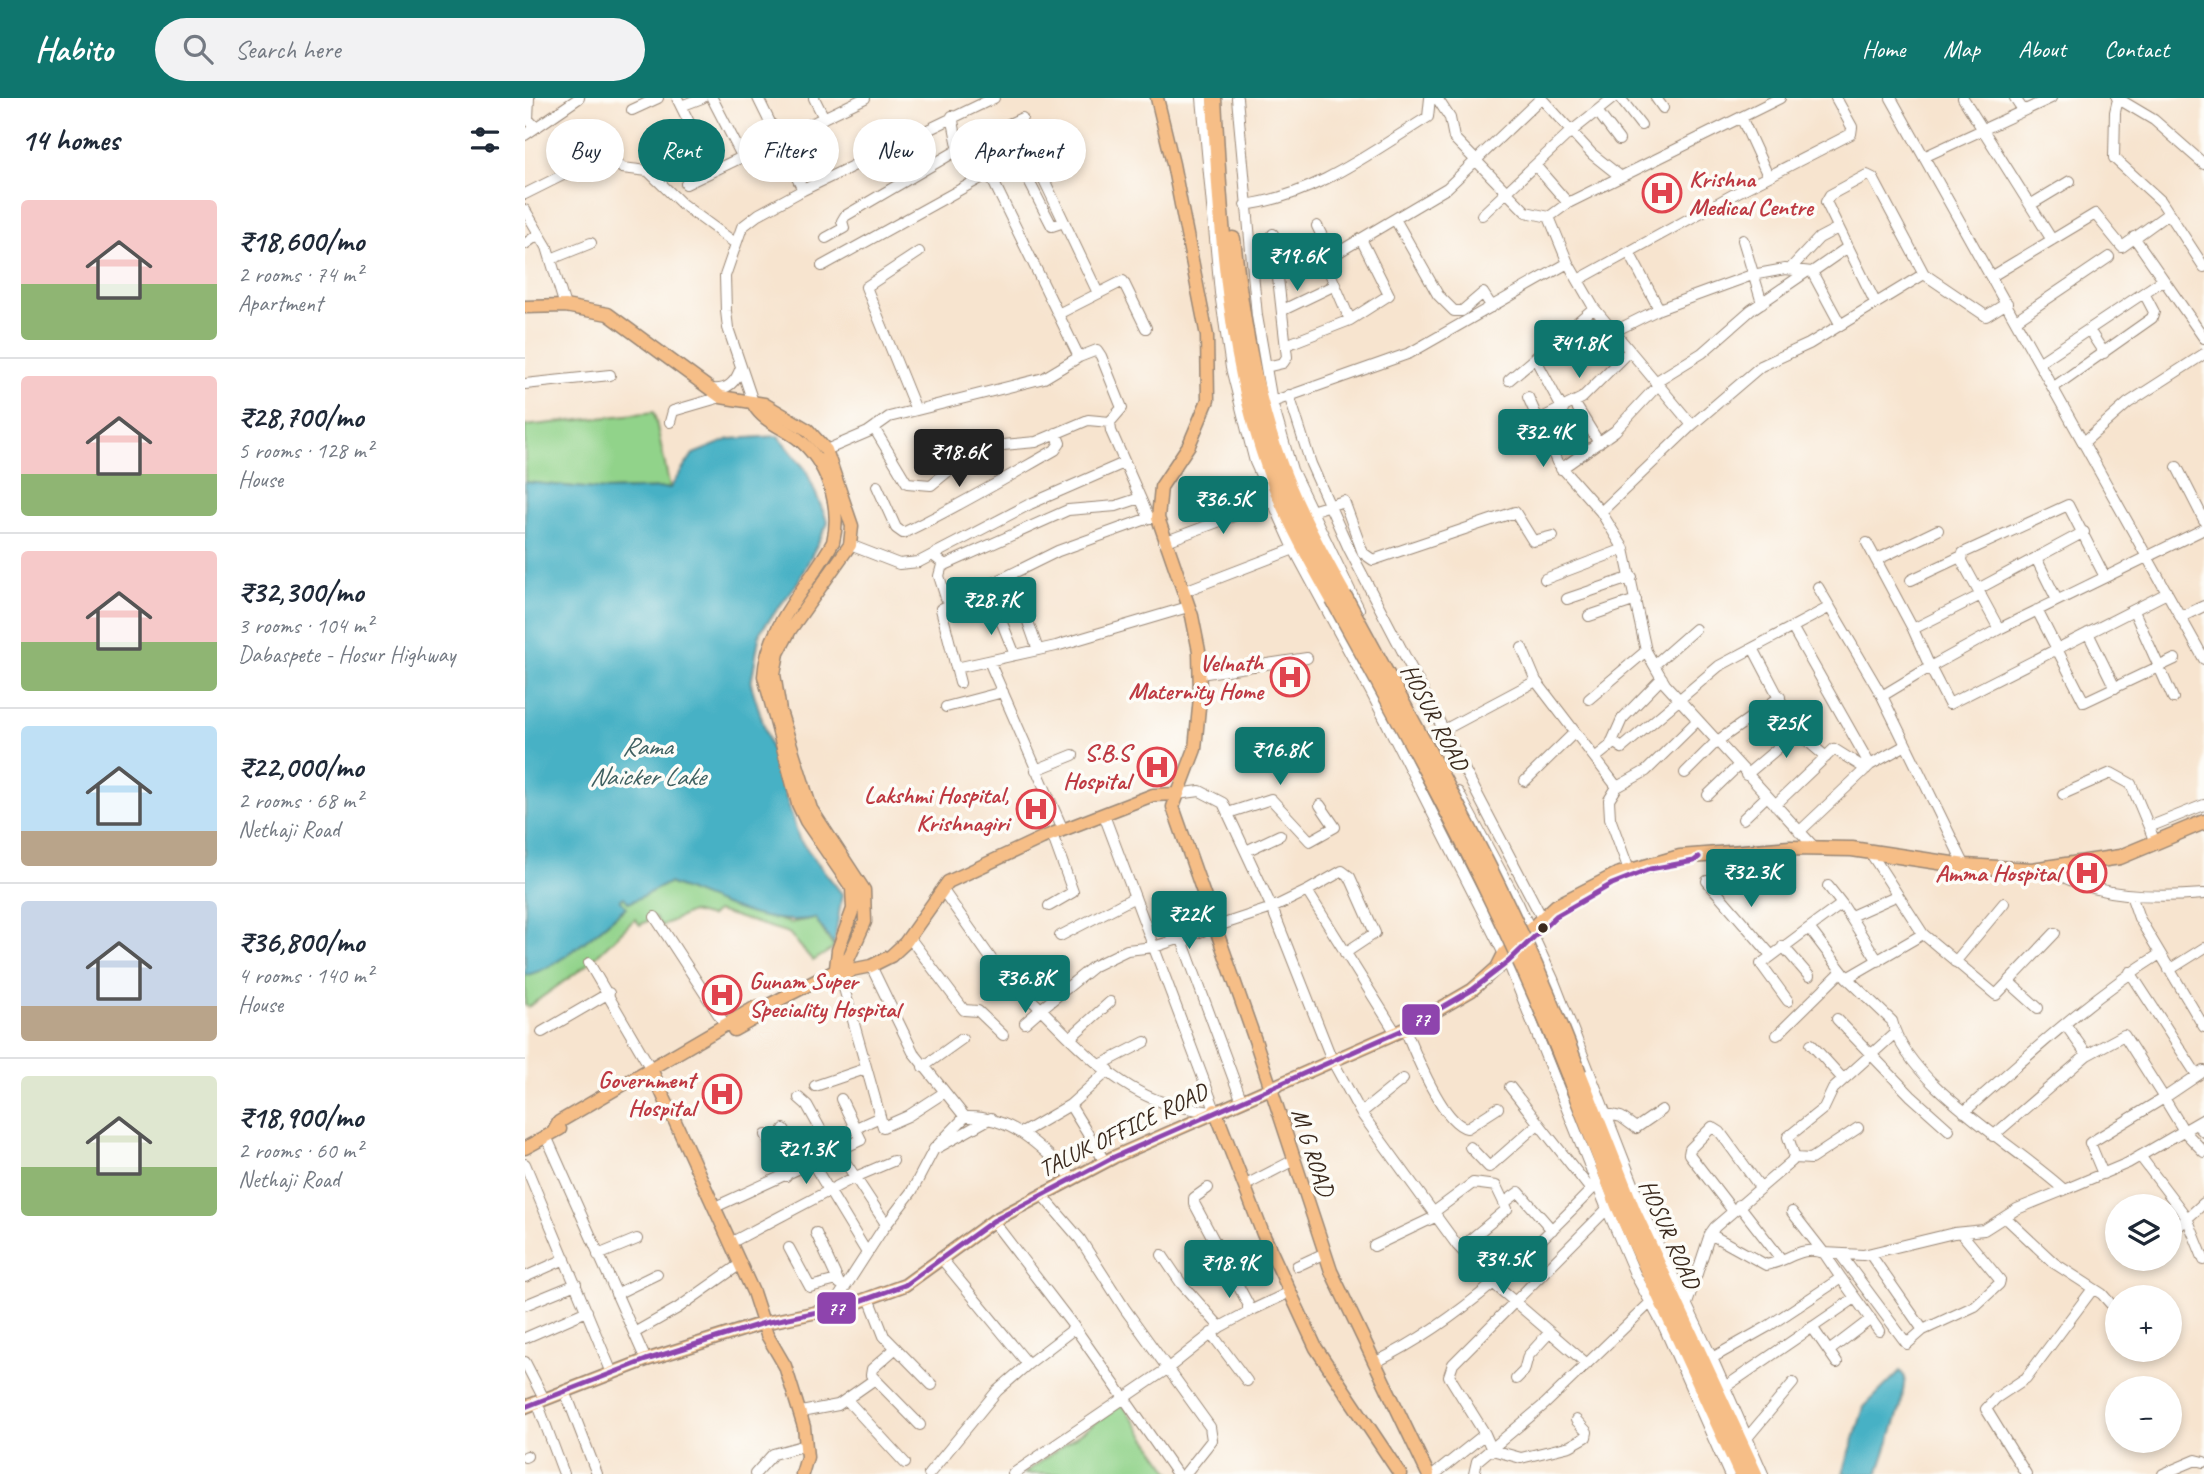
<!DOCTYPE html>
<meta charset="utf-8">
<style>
body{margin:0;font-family:Caveat,sans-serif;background:#f2f2f3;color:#1f2937;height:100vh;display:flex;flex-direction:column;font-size:26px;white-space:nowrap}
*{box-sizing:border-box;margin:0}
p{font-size:23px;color:#747a83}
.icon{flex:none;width:38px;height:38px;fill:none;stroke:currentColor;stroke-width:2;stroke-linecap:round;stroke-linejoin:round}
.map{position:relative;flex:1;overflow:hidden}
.drawer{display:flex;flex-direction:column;background:#fff;width:525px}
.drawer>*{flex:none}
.hud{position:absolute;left:21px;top:21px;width:665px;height:63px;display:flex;gap:14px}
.fabs{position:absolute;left:1580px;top:1096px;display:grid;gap:14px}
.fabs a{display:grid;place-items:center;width:77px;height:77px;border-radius:50%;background:#fff;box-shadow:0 4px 10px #0003;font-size:35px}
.price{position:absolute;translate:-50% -60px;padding:0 16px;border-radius:7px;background:#0f766e;color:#fff;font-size:23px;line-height:46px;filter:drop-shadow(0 2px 4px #0008)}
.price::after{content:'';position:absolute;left:50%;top:42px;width:21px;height:16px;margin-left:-10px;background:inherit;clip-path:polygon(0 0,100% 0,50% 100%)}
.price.active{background:#222;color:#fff}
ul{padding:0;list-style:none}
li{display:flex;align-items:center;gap:21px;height:175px;padding:0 21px}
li+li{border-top:2px solid #e0e1e3}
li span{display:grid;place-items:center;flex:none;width:196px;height:140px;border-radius:7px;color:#555}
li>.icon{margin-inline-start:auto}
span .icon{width:84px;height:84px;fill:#fffc;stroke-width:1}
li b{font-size:30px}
h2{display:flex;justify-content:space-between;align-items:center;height:84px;padding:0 21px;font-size:30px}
.chip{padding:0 24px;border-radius:32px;background:#fff;box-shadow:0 4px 10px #0003;font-size:24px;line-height:63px}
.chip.active{background:#0f766e;color:#fff}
header{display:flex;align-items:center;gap:42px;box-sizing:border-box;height:98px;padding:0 35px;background:#0f766e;color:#fff}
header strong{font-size:33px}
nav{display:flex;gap:38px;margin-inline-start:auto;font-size:24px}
.search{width:490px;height:63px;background:#f2f2f3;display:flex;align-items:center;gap:18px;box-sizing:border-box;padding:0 24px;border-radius:38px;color:#747a83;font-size:26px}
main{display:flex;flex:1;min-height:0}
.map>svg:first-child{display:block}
.green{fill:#91d38a;stroke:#667e54;stroke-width:2}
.water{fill:#46b1c5;stroke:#406e72;stroke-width:2}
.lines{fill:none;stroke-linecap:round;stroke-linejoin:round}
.minor-casing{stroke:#998776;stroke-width:12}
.major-casing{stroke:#998776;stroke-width:15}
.highway-casing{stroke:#998776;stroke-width:17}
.minor{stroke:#fff;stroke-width:10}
.major{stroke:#f6be87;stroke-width:12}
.highway{stroke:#f6be87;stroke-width:14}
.highway-bridge-casing{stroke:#998776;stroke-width:17;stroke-linecap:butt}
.highway-bridge{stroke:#f6be87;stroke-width:14}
.bus-1-casing{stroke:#fdfcf7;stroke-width:10}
.bus-1{stroke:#8e44ad;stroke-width:5}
.bus-dot{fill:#3b2a1e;stroke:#fdfcf7;stroke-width:2.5}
.labels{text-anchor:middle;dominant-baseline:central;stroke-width:7;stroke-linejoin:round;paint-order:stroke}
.health-label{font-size:24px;font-weight:bold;fill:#be3a42;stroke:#fdfcf7;text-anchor:end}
.street-label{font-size:24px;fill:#3b2a1e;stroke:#fdfcf7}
.water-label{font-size:26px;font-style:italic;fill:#3f6061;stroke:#fdfcf7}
.line-badge{stroke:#fdfcf7;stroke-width:2.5}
.badge-label{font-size:19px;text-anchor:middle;font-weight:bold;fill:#fff}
</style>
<header>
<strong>Habito</strong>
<div class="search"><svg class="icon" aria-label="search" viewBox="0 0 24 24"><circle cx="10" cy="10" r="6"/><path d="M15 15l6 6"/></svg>Search here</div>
<nav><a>Home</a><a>Map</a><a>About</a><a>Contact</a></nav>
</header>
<main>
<section class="drawer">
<h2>14 homes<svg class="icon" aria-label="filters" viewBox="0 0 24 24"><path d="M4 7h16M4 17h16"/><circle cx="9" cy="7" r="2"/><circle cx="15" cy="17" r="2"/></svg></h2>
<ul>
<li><span style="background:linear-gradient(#f6c9c9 60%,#8fb573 0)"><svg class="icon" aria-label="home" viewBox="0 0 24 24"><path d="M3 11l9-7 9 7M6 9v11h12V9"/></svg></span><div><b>₹18,600/mo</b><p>2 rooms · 74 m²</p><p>Apartment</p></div></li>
<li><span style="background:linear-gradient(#f6c9c9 70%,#8fb573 0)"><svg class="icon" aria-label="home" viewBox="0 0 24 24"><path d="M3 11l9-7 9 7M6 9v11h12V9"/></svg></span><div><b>₹28,700/mo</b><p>5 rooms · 128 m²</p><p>House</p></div></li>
<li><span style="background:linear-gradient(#f6c9c9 65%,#8fb573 0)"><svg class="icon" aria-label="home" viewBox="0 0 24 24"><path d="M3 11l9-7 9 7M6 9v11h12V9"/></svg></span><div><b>₹32,300/mo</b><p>3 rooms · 104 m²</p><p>Dabaspete - Hosur Highway</p></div></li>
<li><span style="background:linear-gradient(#bfe0f5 75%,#b9a48a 0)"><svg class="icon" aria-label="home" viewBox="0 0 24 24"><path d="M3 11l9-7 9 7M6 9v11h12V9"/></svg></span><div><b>₹22,000/mo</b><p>2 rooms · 68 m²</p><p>Nethaji Road</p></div></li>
<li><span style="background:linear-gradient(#c9d6e8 75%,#b9a48a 0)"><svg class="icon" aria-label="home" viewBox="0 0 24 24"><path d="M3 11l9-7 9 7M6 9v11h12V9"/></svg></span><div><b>₹36,800/mo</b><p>4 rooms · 140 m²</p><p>House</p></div></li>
<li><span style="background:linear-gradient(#dfe7d0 65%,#8fb573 0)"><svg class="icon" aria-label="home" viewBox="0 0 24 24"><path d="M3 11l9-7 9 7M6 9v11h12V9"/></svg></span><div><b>₹18,900/mo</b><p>2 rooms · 60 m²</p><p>Nethaji Road</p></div></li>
</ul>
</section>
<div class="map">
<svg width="1679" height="1376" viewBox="0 0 1679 1376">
<rect width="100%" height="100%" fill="#fdfcf7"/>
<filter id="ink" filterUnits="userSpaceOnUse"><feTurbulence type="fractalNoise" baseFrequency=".0143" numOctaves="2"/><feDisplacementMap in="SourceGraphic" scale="14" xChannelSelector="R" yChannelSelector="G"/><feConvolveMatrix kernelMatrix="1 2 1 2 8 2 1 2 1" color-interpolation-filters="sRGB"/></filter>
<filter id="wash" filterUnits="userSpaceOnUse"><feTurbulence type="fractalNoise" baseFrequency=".00686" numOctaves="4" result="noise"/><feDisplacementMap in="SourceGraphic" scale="28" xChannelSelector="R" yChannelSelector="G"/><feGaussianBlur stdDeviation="1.57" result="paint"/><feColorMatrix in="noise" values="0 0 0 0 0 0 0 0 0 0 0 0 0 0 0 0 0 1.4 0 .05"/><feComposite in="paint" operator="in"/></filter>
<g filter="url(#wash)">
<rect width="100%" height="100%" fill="#f7e4cf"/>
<path class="green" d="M129 314 145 390 80 392 0 384V328Z
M143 785 197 805 265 825 290 820 309 850 288 863 264 835 192 813 185 819 166 814 136 828 130 819 115 827 110 821 62 867 3 909 0 907V877C31 873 76 829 101 810L95 802 100 798 104 805Z
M597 1306 647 1376H498Z"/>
<path class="water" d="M253 338 281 372 303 425 273 484 235 534 226 586 274 741 317 796 309 847 290 820C240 830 190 802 143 785L104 805 99 799 95 802 101 809C76 829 31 873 0 877V384L80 392 145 390 168 356 205 341Z
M1375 1273 1380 1279 1376 1308 1353 1376H1318L1339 1309Z"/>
</g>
<g filter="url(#ink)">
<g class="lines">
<defs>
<path id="minor" d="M4 0 3 21 10 29
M152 0 188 73
M187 0 217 58
M233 0 278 92
M289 0 299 20
M677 0 695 195 706 270 730 364 771 455 847 596 983 864 1082 1111 1110 1176 1139 1229 1204 1376
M712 0 732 218 747 304 767 372 834 511
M912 0 925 20 929 40 1001 114 1024 119
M1016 0 1067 56 1096 79
M1095 0 1116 27
M1131 0 1138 10
M1366 0 1679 561
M1438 0 1527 142
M1490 0 1498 12
M1592 0 1629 22 1679 66
M1593 1 1590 14 1589 60 1636 103 1679 169
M156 8 177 0
M107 12 133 0
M1072 13 1094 42
M427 18 433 48 447 43 452 50 554 259 572 252 576 258 597 310 585 324 586 333 624 420H633
M1216 19 1243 78
M62 31 97 70 123 73 157 106 210 145
M0 37 54 0
M447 43 497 20
M501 44 573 195
M1401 58 1526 0
M494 64 527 128 539 124
M1010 67 1043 105
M161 86 340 0
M0 96 52 70
M720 107C789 98 845 55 903 19L905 0
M1505 107 1545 83
M0 112 22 149 40 208
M957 117 1043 36 1088 0
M870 121 913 197 929 213H937L958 195 967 209
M792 128 807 158
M1609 139 1679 240
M301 140 319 130 317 123 320 118 433 52V48
M1218 142 1237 205
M0 146 14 136
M26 161 66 145
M753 166 788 156
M297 168 465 75
M1265 171 1294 140 1313 130
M1287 174 1315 226
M1467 178 1570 116 1597 149 1644 115
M1053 182 1213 94 1326 36 1327 29 1311 0
M810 187 825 222
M1350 204 1301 104 1305 97 1342 77 1348 80 1399 176 1461 218 1482 205
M1134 211 1227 177 1260 171 1287 174 1323 149
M758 212 810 187 802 168 807 158 922 90 1016 0
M533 216 598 183 621 230
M1491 222 1584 159
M1564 232 1579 255
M1088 234 1134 211 1104 154
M761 247 825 222 864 197 836 141
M1010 260 1038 312
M1515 264 1638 182
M741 269 758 265 762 259 748 136
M984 282 1069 210
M1130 284 1177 255 1226 212 1280 175
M0 286 85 277
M1529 289 1627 220 1629 214 1619 195
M186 291C203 293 211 284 216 269
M764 297 786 366 824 451 1017 820
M1003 299 1032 364 1076 414 1099 451 1121 553 1140 586 1290 750
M747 304 885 255 1043 165
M1050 306 1074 345
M229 307 203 230 201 213 200 178 217 129 234 116 278 92 469 0
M391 312 341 189 394 154
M1013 322 1057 300 1103 254
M145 324 148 313 196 299
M1167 327 1069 210 1043 165 1024 119 1043 105 1255 0
M349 330 382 385 406 387 432 366 478 347 511 344 563 322 585 324
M1559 344 1603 305 1679 256
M301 352 343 334 364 319 519 280 554 259
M1652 369 1679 422
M1036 371 1090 333 1133 287
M352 388 371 430 378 435C431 410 479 381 530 352L535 345 531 335
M786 413 819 403 838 455 848 462 990 414 1008 443 1028 438
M1076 414 1167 327 1236 268 1284 246 1399 176
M639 444 746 404
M1342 445 1388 531
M325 447 374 466 394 464 505 406 599 365
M409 458 420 467 543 412 591 408 615 400
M1511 460 1532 502
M1351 462 1413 432
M417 467 414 478 421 500
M1020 481 1099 451
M1386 482 1437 458
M1293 489 1357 598 1440 768
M1453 491 1559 434
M657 494 769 451
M1642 495 1424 606 1405 569 1474 531 1679 431
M495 501 513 552
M1042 501 1107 479
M471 510 490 557
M1512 512 1559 604 1650 561
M1609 513 1648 600
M1064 518 1111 502
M1656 519 1679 508
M1267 529 1345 667
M1474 531 1437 463 1438 455 1543 407 1580 479
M1563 535 1590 590
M997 550 1011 583 1092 689
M1228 550 1272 634
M464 563 538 732
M1129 567 1170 531
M431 570 531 548 663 509
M675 576 782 560
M435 585 416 511 533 453 624 420
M1357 598 1405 569 1388 531 1456 497
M1064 601 1121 553
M421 609 478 594
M904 640 1011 583
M1087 643 1097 650 1194 568 1305 509
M1070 660 1085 648 1097 621 1137 580
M511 672 548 657
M1160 675 1191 644 1255 599
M1221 677 1272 634 1301 659
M1000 683 1050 634
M933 694 993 805 1028 881 1127 1134 1187 1260 1238 1376
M652 696 675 693 698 705 747 810 807 962 836 1015 932 1147 969 1186 1062 1266
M1538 696 1586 675 1606 686 1624 729
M1183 697 1213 668
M1250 707 1309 651 1341 671
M703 715 746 701 785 743 810 729 795 707
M579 717 690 1012
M1218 721 1242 698
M1274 734 1345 667 1381 647
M1630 745 1624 729 1679 707
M721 753 755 737
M1345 754 1398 836 1322 880 1367 923C1382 987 1492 1048 1539 1092L1603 1065 1679 1021
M1523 769C1563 800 1631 800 1679 796
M1104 772 1085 720 1084 702 1092 689 1121 673 1172 623
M1182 783 1246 857
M1303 788 1317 806
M417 791 474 872 516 911 569 868 602 852 629 849 747 810 782 793 871 935
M782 793 817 773 825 779 850 835 820 855
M1606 797 1614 820 1679 929
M524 808 548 794 527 736
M1326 818 1373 797
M130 819 201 928
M1398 836 1471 897 1530 835
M535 838 610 799
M384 839 439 912 453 913 478 937
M656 839 716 1001
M1258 848 1284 878
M1430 864 1479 805
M64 865 126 971
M346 868 388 954 440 1019C487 1017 517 1050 548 1080
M1644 872 1679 850
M1605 874 1672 977
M315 876 358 1029 383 1018 420 994
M1322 880 1284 830 1317 806 1353 863
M1484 884 1513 910
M1263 903 1236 866 1284 830
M1312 921 1386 998 1424 1032
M500 925 516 911C550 946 590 988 637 1004 652 1009 670 1011 685 1014
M1540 926 1562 957
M880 931C889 953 918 1026 942 1030L973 1010
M17 934 84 895
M1252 937 1316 874
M545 940 585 904
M1286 946 1318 981
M577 966 620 944
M398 969 437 941
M1679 973 1639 1000 1659 1033 1679 1054
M290 988 340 971
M985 989 1066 1092
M274 1000 282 1007 309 1056
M545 1007 580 1064
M1439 1014C1502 959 1564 900 1635 856
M836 1015 878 981
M1079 1015 1096 1019 1111 1030 1137 1012
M1671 1026 1679 1034
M331 1030 355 1019
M259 1031 279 1070
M497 1035 545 1007 584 972
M241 1037 261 1078
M21 1038 121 1262
M1468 1038 1562 957 1599 937 1639 1000 1565 1045 1578 1076
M414 1049 466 1020
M945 1049 964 1069 1013 1026
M313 1053 361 1126
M1615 1058 1662 1120 1679 1162
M1270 1060 1286 1061 1333 1030
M0 1066 87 1275
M288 1066 342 1155
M719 1088 769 1062
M517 1097 555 1141 600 1211 685 1329 687 1342 660 1376
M979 1105 994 1094 1027 1132
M1214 1107 1256 1161
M190 1109 336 1042 316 1001
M1208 1113 1164 1056 1165 1051 1187 1029 1195 1034 1235 1089
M909 1114 948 1085 971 1088 982 1111 935 1150
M1267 1114 1299 1155
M1481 1120 1529 1165 1577 1196 1592 1213
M468 1123 550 1230 652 1376
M291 1135 314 1185
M1185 1136 1241 1167C1264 1163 1275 1147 1299 1155
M1645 1136 1679 1105
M209 1143 328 1080 368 1063
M849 1148 912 1118
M264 1150 285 1189 312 1182
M1315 1156 1382 1246 1398 1232 1345 1156
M73 1157 112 1141
M637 1157 656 1185 695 1229
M416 1160 503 1266 550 1230
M772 1168 800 1155
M0 1179 40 1161
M1316 1180 1354 1233
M91 1196 132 1176
M344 1200 359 1238 407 1287
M1162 1206 1185 1136 1190 1129 1267 1063 1269 1057 1263 1039 1299 1010 1308 991 1369 936
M0 1207 51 1186
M306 1211 357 1132 387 1093 409 1051 440 1019
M723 1214 765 1194
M1287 1229 1312 1265
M1398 1232 1450 1208 1474 1186 1475 1182 1437 1136
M109 1235 153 1210 214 1167
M686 1235 722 1283
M0 1240 62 1213
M371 1250 347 1271 346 1277 395 1327
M1304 1253 1346 1221
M1187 1260 1242 1229 1316 1180 1299 1155 1338 1157 1429 1135 1459 1132 1492 1111 1539 1092
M0 1264 19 1301
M851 1264C937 1222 1006 1154 1072 1086
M991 1281 999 1273 1003 1258 1025 1234
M1200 1289 1330 1200
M40 1293 72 1376
M322 1302 380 1365
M12 1304 39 1376
M276 1314 313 1307 350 1281
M960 1336 967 1352 996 1360 1045 1348 1061 1339 1062 1334 1051 1322
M1222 1340 1268 1285
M0 1359 2 1358
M230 1376 248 1356 281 1347
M404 1376 472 1293 503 1266
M488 1376 642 1271 695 1229 723 1214V1206L669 1105V1100L683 1090
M910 1376 960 1336 924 1278 928 1266 1082 1111
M949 1376 952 1363 1020 1306 1126 1204
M1501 1376 1461 1311 1471 1300 1501 1280 1567 1192
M1638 1376 1671 1362 1679 1364"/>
<path id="major" d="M632 0 648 66 682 238 683 302 664 347 636 389 633 420 667 518 674 553 675 599 670 651 648 709 730 942 806 1173 903 1376
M0 209 40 208 83 216 196 299 239 306 283 332 301 352 327 428 325 447 265 532 253 555 249 576 255 613 286 711 339 792 340 824 322 864
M229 307C238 323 257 329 272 340 302 363 317 408 308 444 284 488 242 527 239 578L273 706 281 723 327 790 328 811 313 852 311 870 317 877 325 874 322 864 312 868
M326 872 346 868 366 858 380 845 423 784 517 740 628 697 652 696
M209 932 236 917 242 908
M126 971 228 1194 242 1237 260 1268 279 1329 282 1359 277 1376
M690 1012 738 1136 791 1250 875 1376
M29 1033 34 1024 231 909 242 908 312 872
M0 1050 35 1031
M0 1309 121 1262 239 1225 322 1208 380 1187 468 1123 589 1059 880 931 947 892 974 868"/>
<path id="highway" d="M689 0C696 131 703 270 752 393 768 431 788 467 808 502
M708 141C716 211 727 285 750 352 767 403 793 450 819 497
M974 868 980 856 1032 808 1092 777 1155 759 1265 750 1327 751 1440 768 1507 772 1595 759 1679 724
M1054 975 1109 1114 1230 1376
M1044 979 1093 1108 1216 1376"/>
</defs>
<use href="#minor" class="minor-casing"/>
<use href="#major" class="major-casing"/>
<use href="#highway" class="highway-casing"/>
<use href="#minor" class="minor"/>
<use href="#major" class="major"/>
<use href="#highway" class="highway"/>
<defs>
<path id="highway-bridge" d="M819 497C903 653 993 808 1054 975
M808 502C894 657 979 813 1044 979"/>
</defs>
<use href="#highway-bridge" class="highway-bridge-casing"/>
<use href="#highway-bridge" class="highway-bridge"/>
<defs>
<path id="bus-1" d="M0 1309 121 1262 239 1225 322 1208 380 1187 468 1123 589 1059 880 931 947 892 983 864 1031 818 1087 786 1125 771 1169 763 1174 759"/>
</defs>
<use href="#bus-1" class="bus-1-casing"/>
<use href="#bus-1" class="bus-1"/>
</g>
</g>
<defs>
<symbol id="hospital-ring" viewBox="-11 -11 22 22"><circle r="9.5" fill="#fdfcf7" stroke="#e0444e" stroke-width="1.5"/><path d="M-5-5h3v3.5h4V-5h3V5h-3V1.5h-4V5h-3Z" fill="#e0444e"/></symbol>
</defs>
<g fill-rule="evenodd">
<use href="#hospital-ring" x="1115" y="73" width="44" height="44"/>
<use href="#hospital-ring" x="743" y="557" width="44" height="44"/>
<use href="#hospital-ring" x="610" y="647" width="44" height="44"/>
<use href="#hospital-ring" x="489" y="689" width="44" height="44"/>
<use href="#hospital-ring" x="1540" y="753" width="44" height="44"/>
<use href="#hospital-ring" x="175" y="875" width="44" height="44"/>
<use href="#hospital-ring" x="175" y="974" width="44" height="44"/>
</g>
<circle class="bus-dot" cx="1018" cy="830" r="6"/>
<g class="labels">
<g class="health-label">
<text x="1164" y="81" text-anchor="start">Krishna<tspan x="1164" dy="28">Medical Centre</tspan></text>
<text x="738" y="565">Velnath<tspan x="738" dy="28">Maternity Home</tspan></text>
<text x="605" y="655">S.B.S<tspan x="605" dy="28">Hospital</tspan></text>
<text x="484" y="697">Lakshmi Hospital,<tspan x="484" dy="28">Krishnagiri</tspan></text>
<text x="1535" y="775">Amma Hospital</text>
<text x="224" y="883" text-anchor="start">Gunam Super<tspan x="224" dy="28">Speciality Hospital</tspan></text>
<text x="170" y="982">Government<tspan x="170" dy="28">Hospital</tspan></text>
</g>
<g class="street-label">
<text transform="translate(910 619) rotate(62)">HOSUR ROAD</text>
<text transform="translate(598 1032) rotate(-26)">TALUK OFFICE ROAD</text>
<text transform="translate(788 1054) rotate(72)">M G ROAD</text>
<text transform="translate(1145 1136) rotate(66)">HOSUR ROAD</text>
</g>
<g class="water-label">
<text x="122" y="648">Rama<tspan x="122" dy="30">Naicker Lake</tspan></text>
</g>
</g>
<g class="line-badge">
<rect x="876" y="905" width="40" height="33" rx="7" fill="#8e44ad"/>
<rect x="291" y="1193" width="41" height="34" rx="7" fill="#8e44ad"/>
</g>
<g class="badge-label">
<text x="896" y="928">77</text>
<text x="311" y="1217">77</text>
</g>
</svg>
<div class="fabs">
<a><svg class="icon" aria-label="layers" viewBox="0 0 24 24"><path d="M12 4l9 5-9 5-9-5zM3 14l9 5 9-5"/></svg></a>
<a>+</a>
<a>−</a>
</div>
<b class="price" style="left:772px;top:195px">₹19.6K</b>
<b class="price" style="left:1054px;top:282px">₹41.8K</b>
<b class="price" style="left:1018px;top:371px">₹32.4K</b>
<b class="price active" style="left:434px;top:391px">₹18.6K</b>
<b class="price" style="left:698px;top:438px">₹36.5K</b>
<b class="price" style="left:466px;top:539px">₹28.7K</b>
<b class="price" style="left:1261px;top:662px">₹25K</b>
<b class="price" style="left:755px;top:689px">₹16.8K</b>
<b class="price" style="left:1226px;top:811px">₹32.3K</b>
<b class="price" style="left:664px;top:853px">₹22K</b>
<b class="price" style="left:500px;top:917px">₹36.8K</b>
<b class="price" style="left:281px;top:1088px">₹21.3K</b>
<b class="price" style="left:978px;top:1198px">₹34.5K</b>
<b class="price" style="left:704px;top:1202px">₹18.9K</b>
<div class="hud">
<a class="chip">Buy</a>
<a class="chip active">Rent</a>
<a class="chip">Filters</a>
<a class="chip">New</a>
<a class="chip">Apartment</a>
</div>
</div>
</main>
